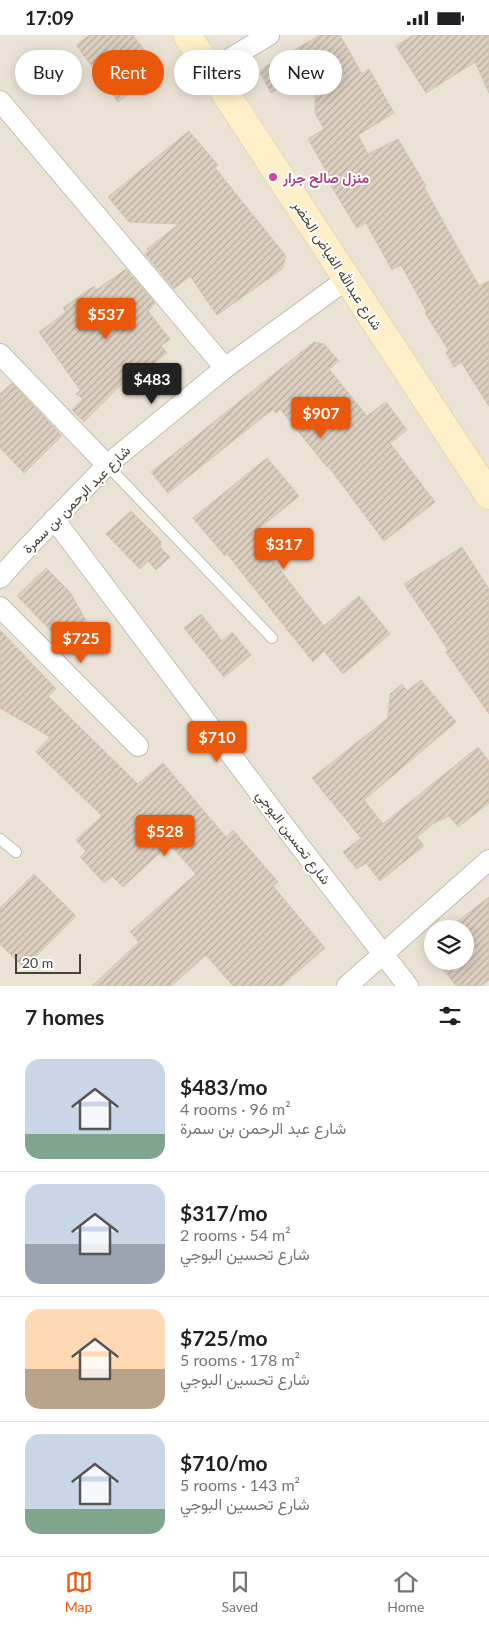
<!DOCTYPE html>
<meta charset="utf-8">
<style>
body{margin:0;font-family:Lato,Vazirmatn,sans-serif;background:#f2f2f2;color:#202124;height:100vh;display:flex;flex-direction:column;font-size:19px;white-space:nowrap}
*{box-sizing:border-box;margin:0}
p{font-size:16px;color:#757577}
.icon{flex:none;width:28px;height:28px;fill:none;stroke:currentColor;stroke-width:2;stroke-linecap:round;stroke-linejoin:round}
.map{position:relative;height:951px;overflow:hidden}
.sheet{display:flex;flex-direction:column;background:#fff;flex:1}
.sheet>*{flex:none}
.banner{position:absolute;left:15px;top:15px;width:460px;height:45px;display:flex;gap:10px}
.tools{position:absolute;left:424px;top:885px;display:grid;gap:10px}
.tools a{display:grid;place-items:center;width:50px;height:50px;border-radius:50%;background:#fff;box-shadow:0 2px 12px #0003;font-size:25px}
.scale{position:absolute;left:15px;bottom:12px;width:66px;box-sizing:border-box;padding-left:5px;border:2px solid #4a4135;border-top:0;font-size:14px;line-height:18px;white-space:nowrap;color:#4a4135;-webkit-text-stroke:4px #fff;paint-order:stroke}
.price{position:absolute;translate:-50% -42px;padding:0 11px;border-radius:5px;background:#ea580c;color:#fff;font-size:16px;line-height:32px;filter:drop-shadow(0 1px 2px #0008)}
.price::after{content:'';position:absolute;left:50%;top:30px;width:15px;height:11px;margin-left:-8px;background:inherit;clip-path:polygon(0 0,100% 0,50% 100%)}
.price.on{background:#222;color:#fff}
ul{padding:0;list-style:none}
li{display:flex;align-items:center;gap:15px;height:125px;padding:0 25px}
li+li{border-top:1px solid #e0e0e0}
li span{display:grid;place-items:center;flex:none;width:140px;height:100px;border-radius:15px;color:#555}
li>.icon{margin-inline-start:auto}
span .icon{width:60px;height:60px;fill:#fffc;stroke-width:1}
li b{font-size:21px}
h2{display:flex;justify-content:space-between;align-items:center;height:60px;padding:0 25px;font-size:21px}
.pill{padding:0 18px;border-radius:22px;background:#fff;box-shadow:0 2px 12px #0003;font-size:18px;line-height:45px}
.pill.on{background:#ea580c;color:#fff}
.status{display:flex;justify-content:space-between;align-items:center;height:35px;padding:0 25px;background:#fff;direction:ltr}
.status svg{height:14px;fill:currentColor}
.tabs{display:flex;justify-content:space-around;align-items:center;height:70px;border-top:1px solid #e0e0e0;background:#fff;font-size:14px;color:#757577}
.tabs a{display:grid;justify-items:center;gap:2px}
.tabs .on{color:#ea580c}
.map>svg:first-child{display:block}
.residential{fill:#eae3d5;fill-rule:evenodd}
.building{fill:url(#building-hatch);stroke:#d5c4ae}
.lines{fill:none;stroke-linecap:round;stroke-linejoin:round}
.lane-casing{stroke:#c6bbac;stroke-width:12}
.street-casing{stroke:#c6bbac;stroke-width:22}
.secondary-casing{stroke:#dec794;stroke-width:29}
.lane{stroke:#fff;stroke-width:10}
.street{stroke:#fff;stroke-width:20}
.secondary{stroke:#ffefc9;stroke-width:28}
.hotel-dot{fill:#d1479c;stroke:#fff;stroke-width:2}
.labels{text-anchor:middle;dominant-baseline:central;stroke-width:4;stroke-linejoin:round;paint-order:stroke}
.hotel-label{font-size:14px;font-weight:bold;fill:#b23c85;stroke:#fff;text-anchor:start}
.street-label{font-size:14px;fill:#4a4135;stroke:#fff}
</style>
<div class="status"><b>17:09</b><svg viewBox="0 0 49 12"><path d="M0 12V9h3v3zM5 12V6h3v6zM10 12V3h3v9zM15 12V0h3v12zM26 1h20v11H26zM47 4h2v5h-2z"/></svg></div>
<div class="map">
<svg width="489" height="951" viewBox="0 0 489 951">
<defs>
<pattern id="building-hatch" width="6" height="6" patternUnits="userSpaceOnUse" patternTransform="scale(1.25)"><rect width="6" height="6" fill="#dccfbf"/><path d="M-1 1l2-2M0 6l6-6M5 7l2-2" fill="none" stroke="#b4aa9c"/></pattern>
</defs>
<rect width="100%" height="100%" fill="#f6f1e8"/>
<path class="residential" d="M0 0H489V951H0ZM432 894H465V926H432Z"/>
<path class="building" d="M90 0H133L150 23 142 29 152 42 118 67 76 10Z
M320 0H340L362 39 369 34 394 78 358 100 368 119 398 104 426 151 424 152 479 251 489 246V371L461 327 454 332 446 317 449 316 425 278 427 277 401 230 392 235 366 188 357 193 328 146 331 144 308 104 324 94 315 78 316 31 271 58 260 38 265 32Z
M413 0H489V58L475 27 426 58 396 11Z
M189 96 218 130 215 133 286 221 282 234 217 280 190 241 174 254 145 219 149 216 147 214 179 189 129 187 108 162Z
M126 234 155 268 148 276 170 304 161 311 167 318 134 343 131 340 84 387 72 375 83 364 76 359 80 355 39 297 66 277 63 273 94 251 96 255Z
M314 307 324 309 339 326 329 334 367 381 386 367 407 395 390 408 435 467 384 506 328 431 327 432 280 374 276 378 273 374 168 458 151 437Z
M12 348 62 401 24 438 0 413V359Z
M267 423 299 461 252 499 324 591 359 561 390 599 343 639 324 616 313 627 227 519 225 521 193 483Z
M131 476 161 506 160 512 170 522 156 535 148 526 140 534 106 499Z
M462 512 489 554V679L446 617 448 615 404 549Z
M46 533 69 556 95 601 75 620 17 561Z
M201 579 222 606 232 597 251 620 224 642 184 593Z
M0 595 56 654 48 661 138 749 163 728 226 802 233 795 278 847 273 851 325 913 281 951H233L206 920 171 951H92L139 907 130 897 196 839 173 813 171 814 168 810 123 852 112 841 104 848 80 822 86 816 76 805 102 781 36 717 50 702 0 673Z
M421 645 456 687 364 765 383 789 478 712 489 726V768L458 792 449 781 434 788 417 802 424 811 380 846 366 828 357 834 343 817 361 803 312 743 388 683 390 659 402 649 407 656Z
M34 839 76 881 24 933 0 909V873Z
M489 862V945L481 951H456L437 926H465V894H448Z"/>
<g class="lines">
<defs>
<path id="lane" d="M107 430 272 603
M0 804 16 817"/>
<path id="street" d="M211 35 269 0
M0 66 225 333
M0 319 107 430
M54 484 298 809 408 951
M0 543 25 515 107 430 225 333 347 244
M0 572 138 711
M347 951 489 825"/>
<path id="secondary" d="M187 0 489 460"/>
</defs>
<use href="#lane" class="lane-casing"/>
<use href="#street" class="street-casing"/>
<use href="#secondary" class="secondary-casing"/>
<use href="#lane" class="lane"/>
<use href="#street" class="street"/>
<use href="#secondary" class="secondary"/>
</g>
<circle class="hotel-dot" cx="273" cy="142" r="5"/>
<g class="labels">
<g class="hotel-label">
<text x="283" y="142">منزل صالح جرار</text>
</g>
<g class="street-label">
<text transform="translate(338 230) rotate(57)">شارع عبدالله الفياض الخضر</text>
<text transform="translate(76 464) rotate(-45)">شارع عبد الرحمن بن سمرة</text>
<text transform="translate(294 802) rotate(53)">شارع تحسين البوجي</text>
</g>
</g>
</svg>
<div class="tools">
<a><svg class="icon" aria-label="layers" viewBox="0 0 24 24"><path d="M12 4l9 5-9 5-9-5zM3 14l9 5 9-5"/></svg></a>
</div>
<div class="scale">20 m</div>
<b class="price" style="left:106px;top:305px">$537</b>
<b class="price on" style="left:152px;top:370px">$483</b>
<b class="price" style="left:321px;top:404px">$907</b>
<b class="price" style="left:284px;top:535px">$317</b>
<b class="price" style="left:81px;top:629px">$725</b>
<b class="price" style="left:217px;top:728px">$710</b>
<b class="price" style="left:165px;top:822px">$528</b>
<div class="banner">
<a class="pill">Buy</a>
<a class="pill on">Rent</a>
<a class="pill">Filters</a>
<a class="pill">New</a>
</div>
</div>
<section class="sheet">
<h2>7 homes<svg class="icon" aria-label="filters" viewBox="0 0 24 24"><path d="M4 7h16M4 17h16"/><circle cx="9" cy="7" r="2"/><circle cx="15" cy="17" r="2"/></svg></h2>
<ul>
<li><span style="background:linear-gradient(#c9d6e8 75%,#7fa58c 0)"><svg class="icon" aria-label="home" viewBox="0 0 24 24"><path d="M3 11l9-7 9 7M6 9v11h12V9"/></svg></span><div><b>$483/mo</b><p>4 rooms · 96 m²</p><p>شارع عبد الرحمن بن سمرة</p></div></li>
<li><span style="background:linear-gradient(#c9d6e8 60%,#9aa5b1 0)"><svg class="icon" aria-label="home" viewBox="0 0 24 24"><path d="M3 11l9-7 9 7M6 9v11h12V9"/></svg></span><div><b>$317/mo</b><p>2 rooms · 54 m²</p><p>شارع تحسين البوجي</p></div></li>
<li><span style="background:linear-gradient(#ffd9b3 60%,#b9a48a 0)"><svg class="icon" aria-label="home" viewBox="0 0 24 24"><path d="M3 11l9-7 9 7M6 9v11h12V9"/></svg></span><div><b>$725/mo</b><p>5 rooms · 178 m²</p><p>شارع تحسين البوجي</p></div></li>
<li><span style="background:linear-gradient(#c9d6e8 75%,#7fa58c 0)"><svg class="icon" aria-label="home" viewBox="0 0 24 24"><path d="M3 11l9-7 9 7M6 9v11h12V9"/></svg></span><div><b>$710/mo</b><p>5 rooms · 143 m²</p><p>شارع تحسين البوجي</p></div></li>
</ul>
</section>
<nav class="tabs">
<a class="on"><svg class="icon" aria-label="map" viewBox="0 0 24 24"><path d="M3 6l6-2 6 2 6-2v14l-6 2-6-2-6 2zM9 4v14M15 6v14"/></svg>Map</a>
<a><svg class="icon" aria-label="saved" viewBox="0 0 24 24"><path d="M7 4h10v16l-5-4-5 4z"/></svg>Saved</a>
<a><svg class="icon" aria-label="home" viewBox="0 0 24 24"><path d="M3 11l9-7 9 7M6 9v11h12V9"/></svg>Home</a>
</nav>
